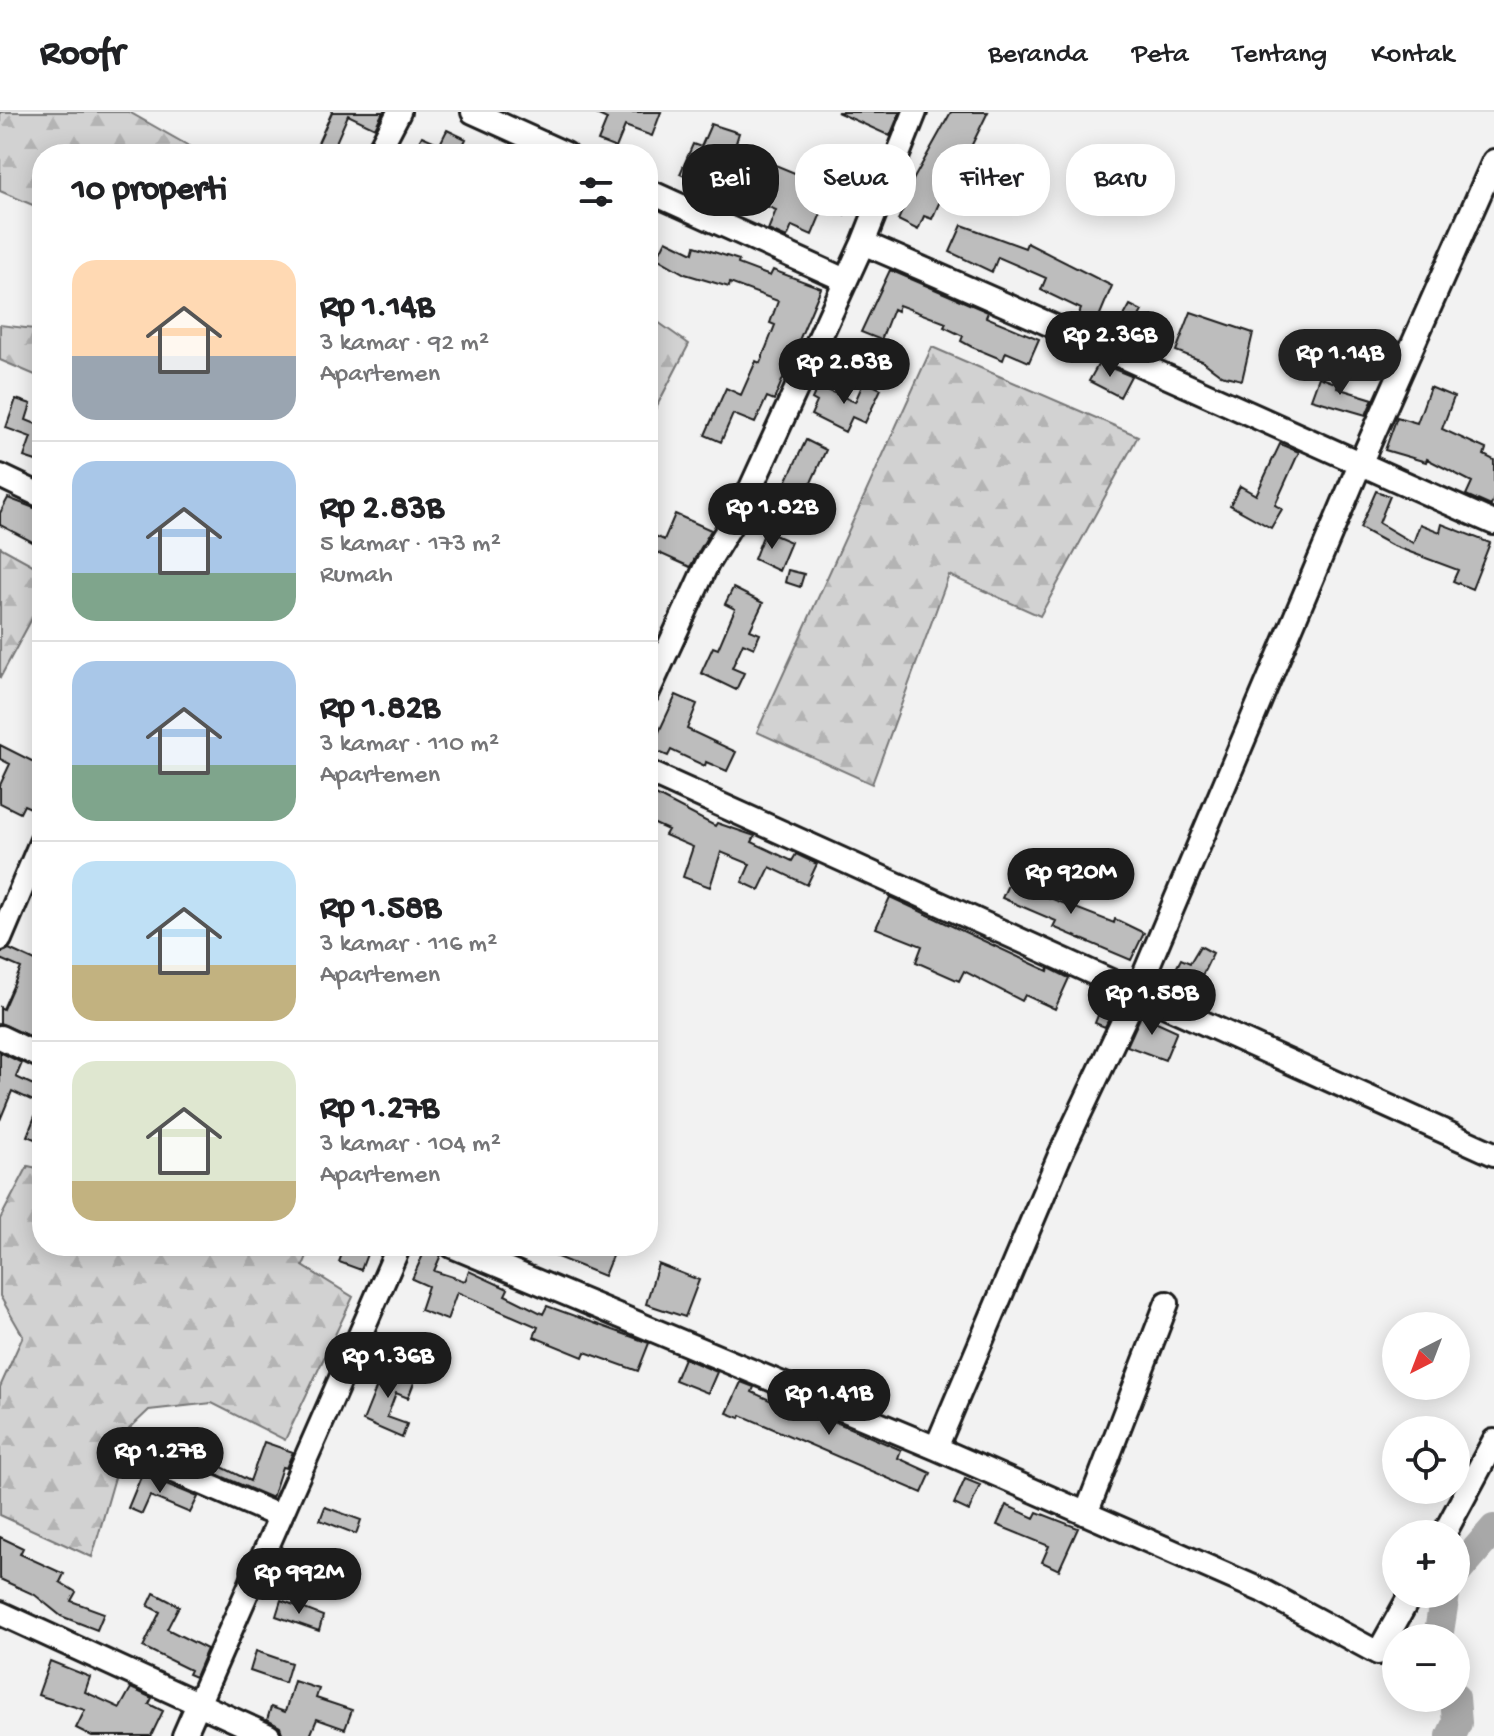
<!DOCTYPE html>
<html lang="id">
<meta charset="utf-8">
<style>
body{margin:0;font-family:"Gochi Hand",sans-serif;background:#f2f2f2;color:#202124;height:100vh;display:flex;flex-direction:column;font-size:30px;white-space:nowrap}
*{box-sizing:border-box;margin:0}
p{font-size:26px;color:#757577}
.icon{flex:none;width:44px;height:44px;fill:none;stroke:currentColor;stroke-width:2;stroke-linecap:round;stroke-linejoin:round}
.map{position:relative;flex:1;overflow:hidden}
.panel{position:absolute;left:32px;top:32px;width:626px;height:1112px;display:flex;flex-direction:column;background:#fff;border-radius:32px;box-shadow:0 4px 20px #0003}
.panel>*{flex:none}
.banner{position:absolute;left:682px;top:32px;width:692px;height:72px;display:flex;gap:16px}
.needle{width:52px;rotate:222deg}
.buttons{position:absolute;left:1382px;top:1200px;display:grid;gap:16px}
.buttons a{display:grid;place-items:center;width:88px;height:88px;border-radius:50%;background:#fff;box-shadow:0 4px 20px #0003;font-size:40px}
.price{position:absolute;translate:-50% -68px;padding:0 18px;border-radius:28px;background:#1c1c1c;color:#fff;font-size:26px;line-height:52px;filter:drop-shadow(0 2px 4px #0008)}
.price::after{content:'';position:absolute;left:50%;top:48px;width:24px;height:18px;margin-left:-12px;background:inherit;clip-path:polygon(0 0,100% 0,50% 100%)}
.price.active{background:#222;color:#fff}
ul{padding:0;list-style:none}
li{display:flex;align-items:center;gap:24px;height:200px;padding:0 40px}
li+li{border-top:2px solid #e0e0e0}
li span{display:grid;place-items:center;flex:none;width:224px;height:160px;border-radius:24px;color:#555}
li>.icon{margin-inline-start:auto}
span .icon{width:96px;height:96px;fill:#fffc;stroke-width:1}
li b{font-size:34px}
h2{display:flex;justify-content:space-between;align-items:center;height:96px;padding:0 40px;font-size:34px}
.pill{padding:0 28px;border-radius:32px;background:#fff;box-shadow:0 4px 20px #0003;font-size:28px;line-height:72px}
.pill.active{background:#1c1c1c;color:#fff}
header{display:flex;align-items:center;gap:48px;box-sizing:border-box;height:112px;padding:0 40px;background:#fff;border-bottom:2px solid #e0e0e0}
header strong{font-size:38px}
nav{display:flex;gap:44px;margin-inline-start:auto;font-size:28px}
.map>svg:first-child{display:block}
.forest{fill:url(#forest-firs);stroke:#777;stroke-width:2}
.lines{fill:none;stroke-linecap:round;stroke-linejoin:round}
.river{stroke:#a8a8a8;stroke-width:30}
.building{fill:#bdbdbd;stroke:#1c1c1c;stroke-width:2}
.minor-casing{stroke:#1c1c1c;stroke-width:28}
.minor{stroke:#fff;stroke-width:22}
</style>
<header>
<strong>Roofr</strong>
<nav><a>Beranda</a><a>Peta</a><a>Tentang</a><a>Kontak</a></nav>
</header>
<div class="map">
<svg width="1494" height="1624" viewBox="0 0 1494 1624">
<defs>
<pattern id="forest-firs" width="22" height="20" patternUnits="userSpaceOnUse" patternTransform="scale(2)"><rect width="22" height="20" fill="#d2d2d2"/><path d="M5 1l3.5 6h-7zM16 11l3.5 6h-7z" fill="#b4b4b4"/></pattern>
</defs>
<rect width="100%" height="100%" fill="#f2f2f2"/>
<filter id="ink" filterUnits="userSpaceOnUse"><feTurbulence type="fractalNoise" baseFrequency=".0125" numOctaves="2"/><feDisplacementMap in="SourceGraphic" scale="16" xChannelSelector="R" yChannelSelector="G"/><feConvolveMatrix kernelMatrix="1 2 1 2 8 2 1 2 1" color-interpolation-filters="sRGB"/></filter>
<g filter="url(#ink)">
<path class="forest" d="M0 0H129L203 42H42V97L0 79Z
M42 195V266L0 248V213L34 217Z
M648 203 689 232 648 311Z
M932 235 1138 324 1040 504 949 463 872 672 757 620Z
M0 435 42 458V488L0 566Z
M28 1054 42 1057V1134H311L303 1154 353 1185 285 1328 212 1291 149 1298 129 1317 92 1445 0 1403V1275L23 1224 0 1184V1107Z"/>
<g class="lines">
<path class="river" d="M1456 1461 1494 1417
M1438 1526 1445 1482
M1451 1624 1457 1611 1455 1586"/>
</g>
<path class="building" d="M332 0H383L375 16 348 3 331 42H313Z
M592 0H661L652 24 625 14 616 36 598 29 607 7Z
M837 0H900L890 24Z
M951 0H988L963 51 968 53 953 84 944 80 932 107 924 104 918 118 898 108 905 93 897 89 903 75 908 77Z
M711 12 739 21 734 37 741 39 738 47 769 60 773 52 797 62 801 50 823 58 826 50 840 56 830 79 851 87 844 103 824 94 812 123 792 114 787 126 768 118 776 98 744 85 741 95 722 88 719 96 706 90 711 76 680 62 693 32 701 35Z
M447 18 466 27 459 42H430L416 35 422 24 440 32Z
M962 113 1025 136 1027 131 1112 174 1094 217 1076 209 1081 197 1041 178 1046 166 998 145 992 160 950 140Z
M666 128 693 141 695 134 739 148 738 152 770 164 773 158 821 176 774 288 767 285 755 311 733 302 721 330 705 323 726 276 741 283 756 249 760 251 775 213 770 211 778 189 730 171 729 175 685 162 657 146Z
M890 158 988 200 986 205 1039 227 1029 250 1006 240 1003 248 972 235 961 229 963 224 944 215 946 211 899 193 897 199 893 197 881 228 861 220Z
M1130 193 1142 199 1130 221 1118 215Z
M1191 200 1253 221 1242 268 1221 263 1202 249 1176 239Z
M1099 251 1131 264 1120 285 1089 269Z
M1319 265 1338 272 1337 276 1373 287 1366 303 1311 287Z
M864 269 881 277 865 311 852 305 845 320 811 303 817 290 812 287 818 274 855 290Z
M1430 275 1454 285 1442 317 1486 337 1484 343 1494 348V386L1491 394 1466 383 1472 370 1427 347 1426 350 1385 338 1397 305 1417 311Z
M16 287 31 292 26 308 36 312 42 301V351L24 345 31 325 6 316Z
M806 328 826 338 803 388 826 398 817 419 794 409 796 404 774 395Z
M1280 332 1299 340 1275 393 1282 397 1271 416 1230 393 1240 374 1256 383Z
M1376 379 1390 384 1379 411 1413 431 1420 412 1440 420 1442 412 1490 431 1472 477 1453 469 1458 458 1391 433 1360 416Z
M8 386 42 399V435L0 413V401Z
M675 402 711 418 690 455 648 436 653 423 664 428Z
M765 419 791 430 779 459 754 447Z
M788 458 804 462 800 475 785 470Z
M733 476 763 491 750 518 760 522 754 536 743 531 732 556 744 561 736 578 701 561 713 535 718 537 735 497 725 492Z
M676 583 697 592 687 617 736 640 727 659 706 650 705 654 671 638 668 644 651 637Z
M0 633 42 654V701L24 693 20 701 0 691V673L10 652 0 647Z
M648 679 715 714 717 711 755 724 752 730 792 749 796 742 817 752 807 773 770 755 759 778 742 770 750 752 721 740 710 775 683 765 693 735 665 723 668 718 648 709Z
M1017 753 1048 766 1042 783 1114 811 1115 807 1144 821 1131 848 1053 815 1056 809 1002 786Z
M890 785 1048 859 1049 856 1069 866 1055 897 1025 883 1022 889 964 859 959 869 916 850 922 834 876 816Z
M1200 834 1213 841 1195 878 1171 866 1181 847 1190 851Z
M9 837 42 852 37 871 42 873V888L32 911 42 916V930L0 911V895L3 897 21 856 0 847V841Z
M1106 883 1118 888 1105 915 1095 911Z
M1143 899 1150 902 1148 906 1177 919 1165 948 1127 934Z
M0 940 22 951 16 965 42 977V1030L27 1024 40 992 12 979 0 1008Z
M345 1134H370L361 1158 339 1150Z
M427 1134 439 1137 441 1143 434 1159 465 1169 469 1159 508 1177 505 1183 543 1202 547 1194 649 1231 638 1259 585 1240 583 1245 534 1225 538 1215 457 1180 447 1208 420 1198 428 1174 412 1167Z
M530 1134H616L604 1164Z
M658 1152 699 1168 685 1205 646 1192Z
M684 1246 717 1260 708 1281 675 1268Z
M379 1254 415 1268 408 1286 396 1281 387 1305 407 1312 402 1326 363 1309 377 1274 373 1272Z
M741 1270 754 1275 752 1280 791 1298 794 1292 901 1338 898 1346 931 1361 922 1381 741 1303 740 1306 727 1301Z
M264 1330 293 1340 286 1356 282 1355 272 1386 214 1361 218 1353 250 1369Z
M142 1362 198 1385 190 1401 150 1384 142 1402 128 1396Z
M965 1367 980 1373 969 1399 954 1392Z
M1006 1393 1034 1406 1037 1400 1078 1416 1059 1458 1042 1450 1049 1434 997 1413Z
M325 1395 361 1408 356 1422 320 1408Z
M0 1425 23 1436 20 1442 64 1462 60 1470 76 1480 71 1489 104 1501 97 1518 61 1504 35 1483 0 1467Z
M154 1481 179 1494 167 1517 207 1537 195 1565 188 1562 190 1558 143 1535 160 1500 148 1494Z
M281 1488 323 1504 319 1519 276 1504Z
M256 1539 291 1551 285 1571 250 1559Z
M50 1549 90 1565 85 1580 120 1596 131 1576 152 1586 149 1592 163 1599 151 1624H92L76 1616 85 1598 38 1583Z
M294 1569 319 1577 316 1586 352 1598 345 1617 317 1607 310 1624H283L280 1615 267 1608 271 1595 285 1600Z"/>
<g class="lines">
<defs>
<path id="minor" d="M473 0 566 42
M377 42 399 0
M648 79 845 168
M863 131C1075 221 1283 318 1494 411
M0 364 42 384
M648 580 707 452 744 391 863 131 915 0
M648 660 1494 1042
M0 827 42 728
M0 925 42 945
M452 1134 936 1336 1263 1479 1378 1541 1411 1482
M936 1336 1060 1043 1136 882 1360 352 1494 49
M146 1347 279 1404
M1086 1402 1167 1191
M1444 1422 1494 1329
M0 1501 269 1624
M184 1624 399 1134"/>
</defs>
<use href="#minor" class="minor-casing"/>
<use href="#minor" class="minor"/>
</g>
</g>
</svg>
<div class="buttons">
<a><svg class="needle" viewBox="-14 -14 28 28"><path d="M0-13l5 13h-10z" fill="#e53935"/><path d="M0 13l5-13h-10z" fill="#757577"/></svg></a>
<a><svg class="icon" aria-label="locate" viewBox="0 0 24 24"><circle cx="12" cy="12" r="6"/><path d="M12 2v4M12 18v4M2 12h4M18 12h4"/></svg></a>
<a>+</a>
<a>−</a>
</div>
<b class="price" style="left:1110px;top:267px">Rp 2.36B</b>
<b class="price active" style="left:1340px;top:285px">Rp 1.14B</b>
<b class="price" style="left:844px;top:294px">Rp 2.83B</b>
<b class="price" style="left:772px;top:439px">Rp 1.82B</b>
<b class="price" style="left:1071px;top:804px">Rp 920M</b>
<b class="price" style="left:1152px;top:925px">Rp 1.58B</b>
<b class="price" style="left:388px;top:1288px">Rp 1.36B</b>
<b class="price" style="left:829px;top:1325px">Rp 1.41B</b>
<b class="price" style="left:160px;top:1383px">Rp 1.27B</b>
<b class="price" style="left:299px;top:1504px">Rp 992M</b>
<div class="banner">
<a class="pill active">Beli</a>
<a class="pill">Sewa</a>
<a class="pill">Filter</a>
<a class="pill">Baru</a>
</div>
<section class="panel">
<h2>10 properti<svg class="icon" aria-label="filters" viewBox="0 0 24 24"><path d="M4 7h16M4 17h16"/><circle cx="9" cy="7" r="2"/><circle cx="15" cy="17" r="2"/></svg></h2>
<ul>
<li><span style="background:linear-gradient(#ffd9b3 60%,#9aa5b1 0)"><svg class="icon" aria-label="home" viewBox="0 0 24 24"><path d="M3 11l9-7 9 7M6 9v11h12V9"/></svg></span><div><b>Rp 1.14B</b><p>3 kamar · 92 m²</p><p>Apartemen</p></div></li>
<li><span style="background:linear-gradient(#a9c7e8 70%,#7fa58c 0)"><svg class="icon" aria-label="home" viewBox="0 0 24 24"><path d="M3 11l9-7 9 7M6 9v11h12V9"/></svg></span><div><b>Rp 2.83B</b><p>5 kamar · 173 m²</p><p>Rumah</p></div></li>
<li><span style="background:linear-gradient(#a9c7e8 65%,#7fa58c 0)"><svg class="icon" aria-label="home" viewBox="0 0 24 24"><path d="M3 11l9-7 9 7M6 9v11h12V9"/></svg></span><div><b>Rp 1.82B</b><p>3 kamar · 110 m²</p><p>Apartemen</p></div></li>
<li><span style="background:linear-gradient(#bfe0f5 65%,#c2b280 0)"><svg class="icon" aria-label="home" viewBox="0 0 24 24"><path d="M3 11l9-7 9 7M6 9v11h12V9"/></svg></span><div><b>Rp 1.58B</b><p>3 kamar · 116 m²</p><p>Apartemen</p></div></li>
<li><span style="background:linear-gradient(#dfe7d0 75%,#c2b280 0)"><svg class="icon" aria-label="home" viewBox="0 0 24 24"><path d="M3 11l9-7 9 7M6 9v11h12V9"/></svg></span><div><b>Rp 1.27B</b><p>3 kamar · 104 m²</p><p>Apartemen</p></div></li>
</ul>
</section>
</div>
